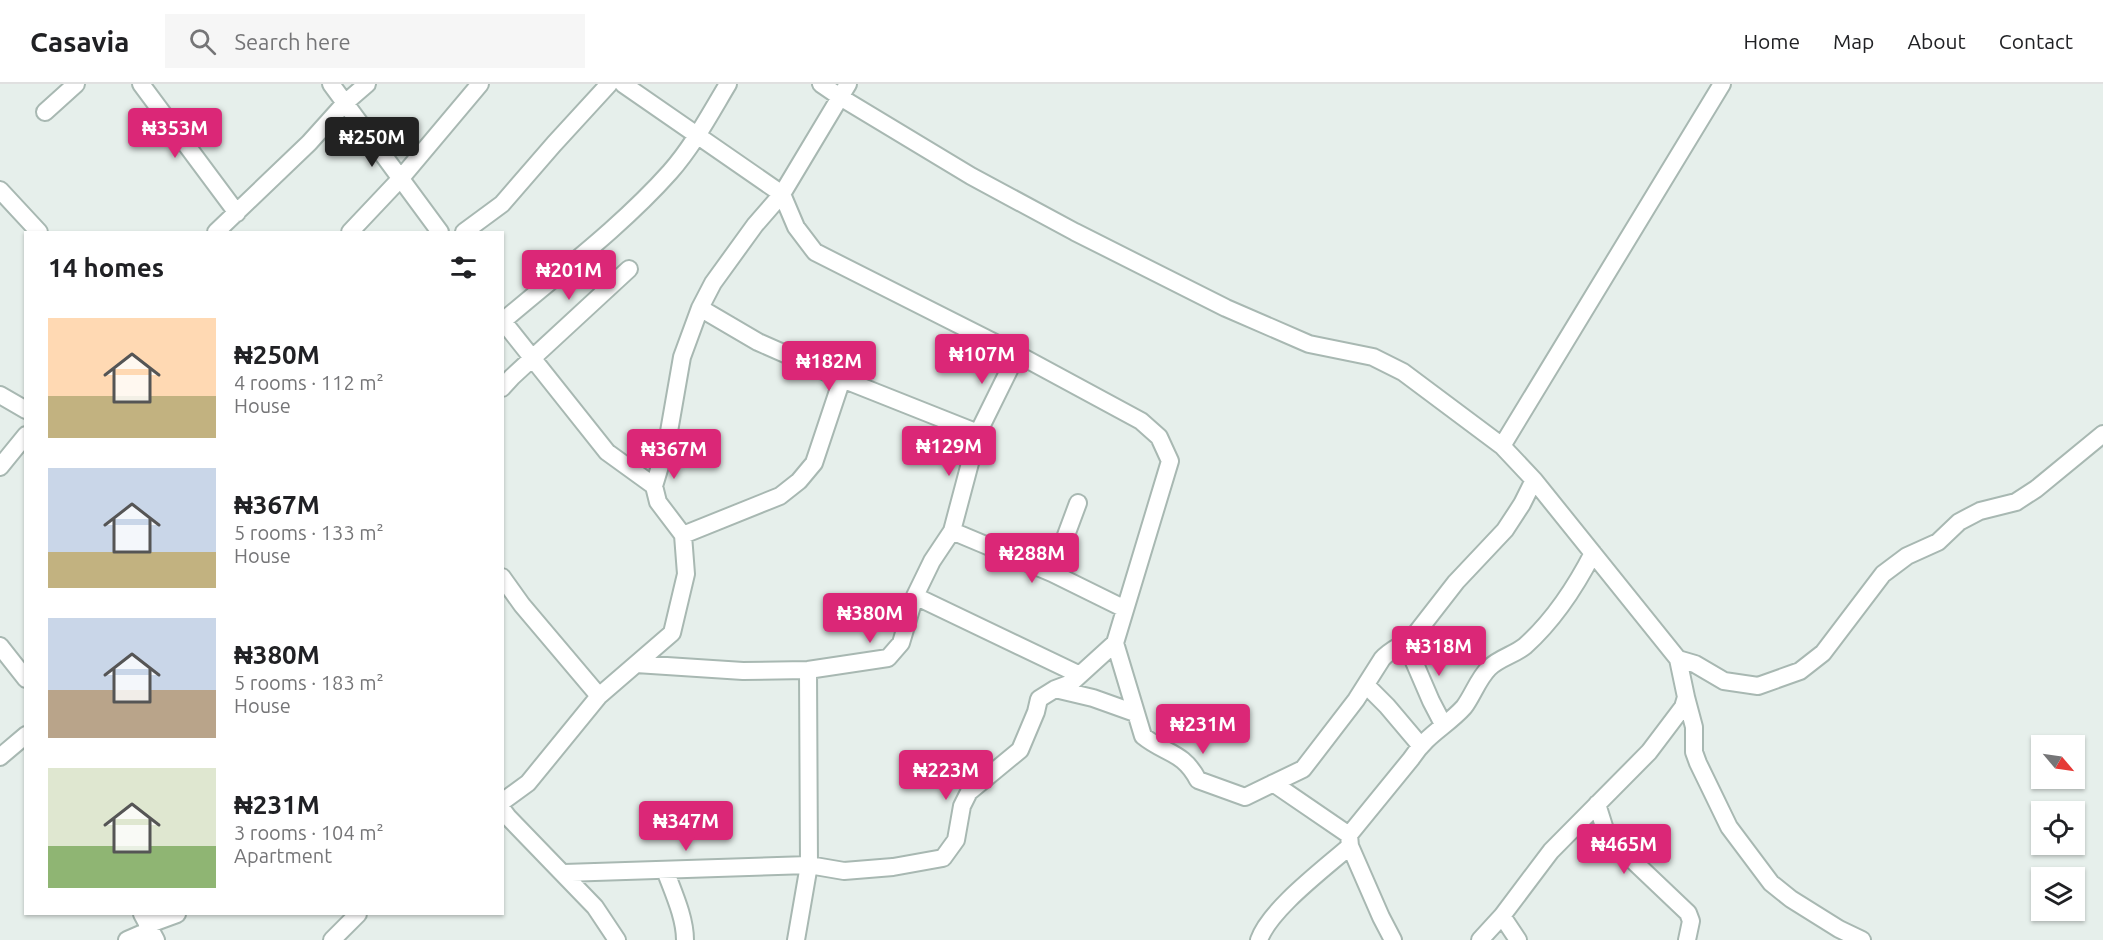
<!DOCTYPE html>
<meta charset="utf-8">
<style>
body{margin:0;font-family:Ubuntu,sans-serif;background:#f6f6f6;color:#202124;height:100vh;display:flex;flex-direction:column;font-size:22px;white-space:nowrap}
*{box-sizing:border-box;margin:0}
p{font-size:20px;color:#757577}
.icon{flex:none;width:33px;height:33px;fill:none;stroke:currentColor;stroke-width:2;stroke-linecap:round;stroke-linejoin:round}
.map{position:relative;flex:1;overflow:hidden}
.sheet{position:absolute;left:24px;top:147px;width:480px;height:684px;display:flex;flex-direction:column;background:#fff;border-radius:0px;box-shadow:0 2px 4px #0004}
.sheet>*{flex:none}
.needle{width:39px;rotate:119deg}
.tools{position:absolute;left:2031px;top:651px;display:grid;gap:12px}
.tools a{display:grid;place-items:center;width:54px;height:54px;border-radius:0px;background:#fff;box-shadow:0 2px 4px #0004;font-size:30px}
.price{position:absolute;translate:-50% -51px;padding:0 14px;border-radius:6px;background:#db2777;color:#fff;font-size:20px;line-height:39px;filter:drop-shadow(0 2px 3px #0008)}
.price::after{content:'';position:absolute;left:50%;top:36px;width:18px;height:14px;margin-left:-9px;background:inherit;clip-path:polygon(0 0,100% 0,50% 100%)}
.price.on{background:#222;color:#fff}
ul{padding:0;list-style:none}
li{display:flex;align-items:center;gap:18px;height:150px;padding:0 24px}
li span{display:grid;place-items:center;flex:none;width:168px;height:120px;border-radius:0px;color:#555}
li>.icon{margin-inline-start:auto}
span .icon{width:72px;height:72px;fill:#fffc;stroke-width:1}
li b{font-size:26px}
h2{display:flex;justify-content:space-between;align-items:center;height:72px;padding:0 24px;font-size:26px}
header{display:flex;align-items:center;gap:36px;box-sizing:border-box;height:84px;padding:0 30px;background:#fff;border-bottom:2px solid #e0e0e0}
header strong{font-size:28px}
nav{display:flex;gap:33px;margin-inline-start:auto;font-size:21px}
.search{width:420px;height:54px;background:#f6f6f6;display:flex;align-items:center;gap:15px;box-sizing:border-box;padding:0 21px;border-radius:0px;color:#757577;font-size:22px}
.map>svg:first-child{display:block}
.lines{fill:none;stroke-linecap:round;stroke-linejoin:round}
.street-casing{stroke:#a8b8b2;stroke-width:20}
.street{stroke:#fff;stroke-width:16}
</style>
<header>
<strong>Casavia</strong>
<div class="search"><svg class="icon" aria-label="search" viewBox="0 0 24 24"><circle cx="10" cy="10" r="6"/><path d="M15 15l6 6"/></svg>Search here</div>
<nav><a>Home</a><a>Map</a><a>About</a><a>Contact</a></nav>
</header>
<div class="map">
<svg width="2103" height="856" viewBox="0 0 2103 856">
<rect width="100%" height="100%" fill="#e6efeb"/>
<g class="lines">
<defs>
<path id="street" d="M141 0 237 129
M331 0 440 148
M821 0 840 13 971 92 1075 148 1226 224 1309 260 1373 273 1403 288 1502 362 1534 396 1678 575 1686 613 1683 623 1649 668 1551 767 1502 832 1480 856
M45 28 76 0
M0 106 39 148
M216 148 309 59 345 19 367 0
M350 148 401 94 480 0
M464 148 502 120 554 60 609 0
M700 224 758 258 842 295 978 349
M502 236 607 368 654 402
M503 237C558 190 622 142 670 88 693 62 710 30 728 0
M502 304 512 293 629 185
M0 311 26 326
M1502 362 1722 0
M0 383 26 351
M952 447 1052 489 1125 525
M683 451 780 412 799 397 814 379 842 295
M1052 489 1078 419
M502 493 522 521 599 612
M915 512 1080 591
M1115 559 1143 652C1165 670 1183 667 1198 696L1245 713 1303 685 1356 616 1382 575C1390 565 1404 561 1414 552L1456 498 1505 446 1522 420 1534 396
M1406 559 1431 617 1443 640
M0 562 26 595
M1678 575 1695 580 1724 597 1758 602 1800 587 1823 569 1883 490 1907 472 1938 458 1959 438 1980 427 2016 418 2036 405 2103 350
M636 580 743 587 808 586 888 574 901 559 915 512 932 477 952 447 978 349 1017 270
M1366 601 1387 622 1420 661
M1055 605 1093 614 1135 629
M1686 613 1694 643V668L1698 679 1729 743 1771 799 1791 815 1839 845 1862 856
M0 673 26 651
M1273 699 1349 751 1350 762 1381 833 1393 856
M502 718 528 699 599 612 672 549 686 490 683 451 658 418 654 402 667 359 682 273 700 224 713 199 755 141 782 110 848 0
M1597 720 1607 752 1688 829 1691 837 1687 856
M502 725 508 733 595 823 617 856
M1349 751 1411 675C1427 650 1447 642 1464 623 1473 611 1478 595 1489 584 1499 574 1514 571 1525 562 1554 536 1575 504 1593 469
M665 786C673 808 685 833 685 856
M564 789 809 781 844 787 893 783 943 774 956 756 962 722 969 708 1020 666 1036 628 1039 615 1055 605 1071 599 1115 559 1170 377 1159 353 1141 337 1017 270 815 168 796 143 782 110 623 0
M142 830 156 856
M1502 832 1518 856
M147 841 177 830
M127 856 150 846
M332 856 358 830
M796 856 809 781 808 586
M1259 856C1270 825 1324 785 1350 762"/>
</defs>
<use href="#street" class="street-casing"/>
<use href="#street" class="street"/>
</g>
</svg>
<div class="tools">
<a><svg class="needle" viewBox="-14 -14 28 28"><path d="M0-13l5 13h-10z" fill="#e53935"/><path d="M0 13l5-13h-10z" fill="#757577"/></svg></a>
<a><svg class="icon" aria-label="locate" viewBox="0 0 24 24"><circle cx="12" cy="12" r="6"/><path d="M12 2v4M12 18v4M2 12h4M18 12h4"/></svg></a>
<a><svg class="icon" aria-label="layers" viewBox="0 0 24 24"><path d="M12 4l9 5-9 5-9-5zM3 14l9 5 9-5"/></svg></a>
</div>
<b class="price" style="left:175px;top:75px">₦353M</b>
<b class="price on" style="left:372px;top:84px">₦250M</b>
<b class="price" style="left:569px;top:217px">₦201M</b>
<b class="price" style="left:982px;top:301px">₦107M</b>
<b class="price" style="left:829px;top:308px">₦182M</b>
<b class="price" style="left:949px;top:393px">₦129M</b>
<b class="price" style="left:674px;top:396px">₦367M</b>
<b class="price" style="left:1032px;top:500px">₦288M</b>
<b class="price" style="left:870px;top:560px">₦380M</b>
<b class="price" style="left:1439px;top:593px">₦318M</b>
<b class="price" style="left:1203px;top:671px">₦231M</b>
<b class="price" style="left:946px;top:717px">₦223M</b>
<b class="price" style="left:686px;top:768px">₦347M</b>
<b class="price" style="left:1624px;top:791px">₦465M</b>
<section class="sheet">
<h2>14 homes<svg class="icon" aria-label="filters" viewBox="0 0 24 24"><path d="M4 7h16M4 17h16"/><circle cx="9" cy="7" r="2"/><circle cx="15" cy="17" r="2"/></svg></h2>
<ul>
<li><span style="background:linear-gradient(#ffd9b3 65%,#c2b280 0)"><svg class="icon" aria-label="home" viewBox="0 0 24 24"><path d="M3 11l9-7 9 7M6 9v11h12V9"/></svg></span><div><b>₦250M</b><p>4 rooms · 112 m²</p><p>House</p></div></li>
<li><span style="background:linear-gradient(#c9d6e8 70%,#c2b280 0)"><svg class="icon" aria-label="home" viewBox="0 0 24 24"><path d="M3 11l9-7 9 7M6 9v11h12V9"/></svg></span><div><b>₦367M</b><p>5 rooms · 133 m²</p><p>House</p></div></li>
<li><span style="background:linear-gradient(#c9d6e8 60%,#b9a48a 0)"><svg class="icon" aria-label="home" viewBox="0 0 24 24"><path d="M3 11l9-7 9 7M6 9v11h12V9"/></svg></span><div><b>₦380M</b><p>5 rooms · 183 m²</p><p>House</p></div></li>
<li><span style="background:linear-gradient(#dfe7d0 65%,#8fb573 0)"><svg class="icon" aria-label="home" viewBox="0 0 24 24"><path d="M3 11l9-7 9 7M6 9v11h12V9"/></svg></span><div><b>₦231M</b><p>3 rooms · 104 m²</p><p>Apartment</p></div></li>
</ul>
</section>
</div>
